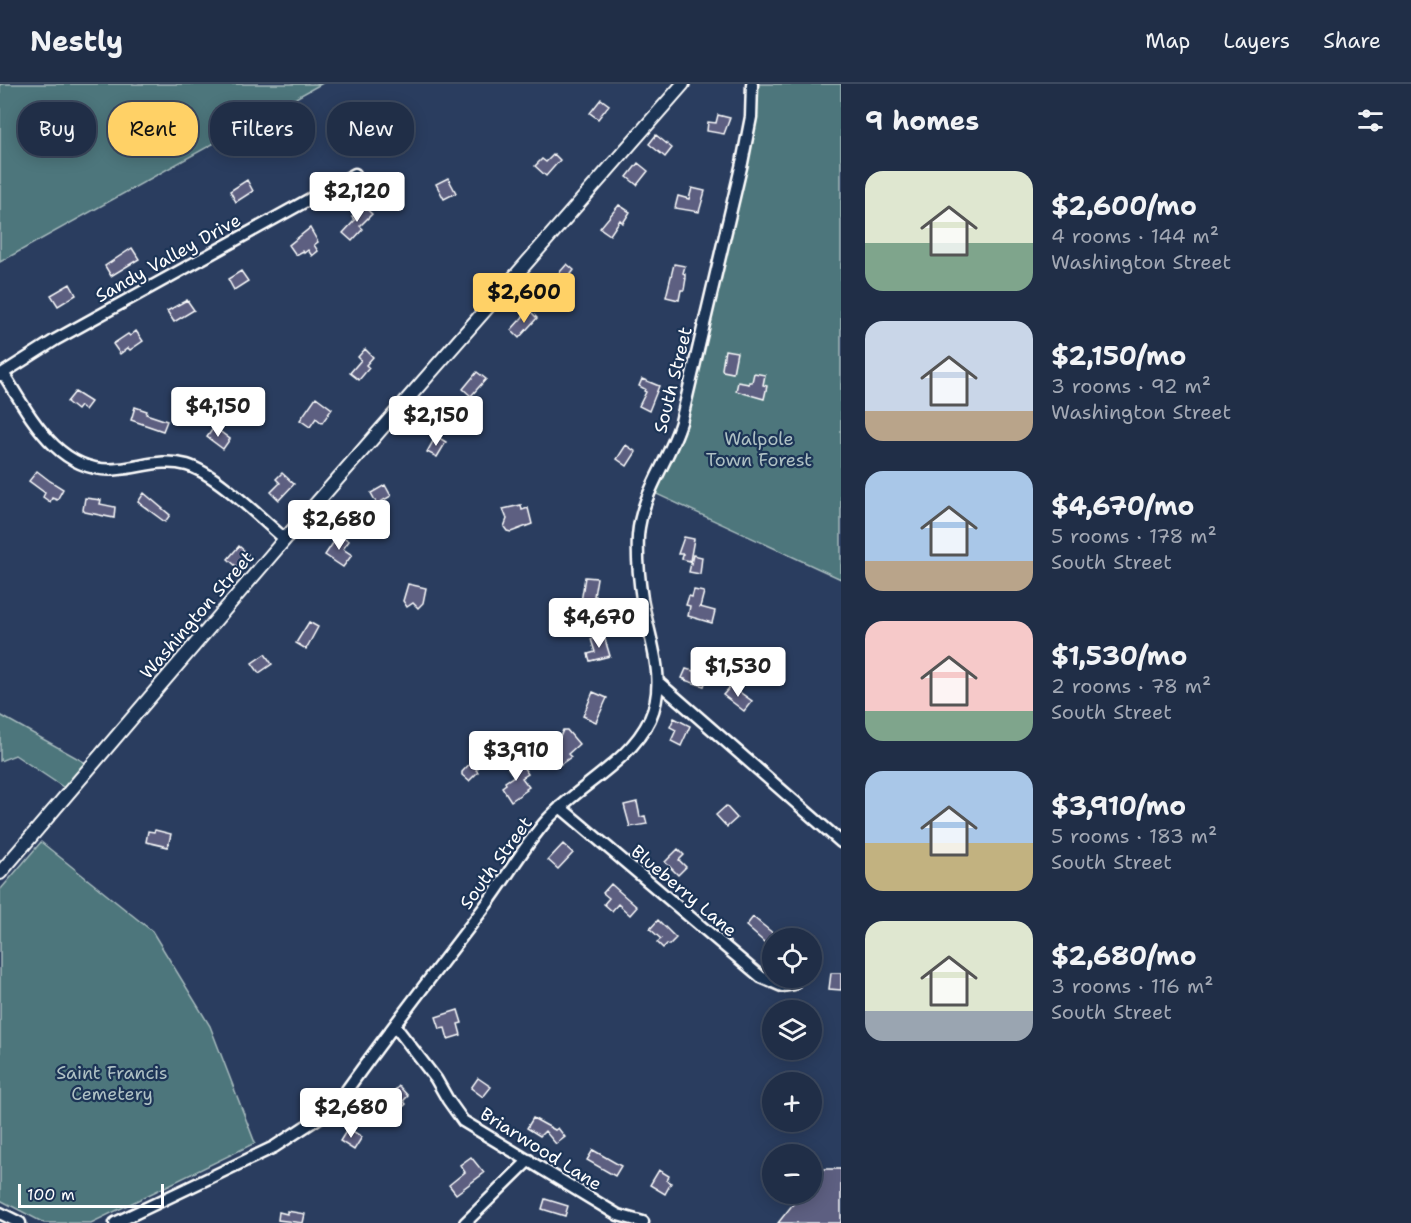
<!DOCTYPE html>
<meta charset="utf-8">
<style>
body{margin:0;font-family:"Shantell Sans",sans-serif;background:#2d3a52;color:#f1f3f6;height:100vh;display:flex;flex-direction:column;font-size:22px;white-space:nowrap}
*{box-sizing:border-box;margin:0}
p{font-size:20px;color:#a2a8b4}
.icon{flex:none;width:33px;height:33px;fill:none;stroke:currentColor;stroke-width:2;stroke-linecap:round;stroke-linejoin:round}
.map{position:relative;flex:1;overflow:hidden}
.sheet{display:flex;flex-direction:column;background:#202e47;width:570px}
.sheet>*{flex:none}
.hud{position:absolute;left:18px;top:18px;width:570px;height:54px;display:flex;gap:12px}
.tools{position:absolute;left:762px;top:844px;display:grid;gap:12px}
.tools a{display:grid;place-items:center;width:60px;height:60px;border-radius:50%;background:#202e47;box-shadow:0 3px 15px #0003,0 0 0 2px #3d4a60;font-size:30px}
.scale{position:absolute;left:18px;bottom:15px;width:146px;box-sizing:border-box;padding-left:6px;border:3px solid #fff;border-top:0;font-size:16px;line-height:21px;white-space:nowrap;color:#fff;-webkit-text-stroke:4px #1d3557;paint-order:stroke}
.price{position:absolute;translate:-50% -51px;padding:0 14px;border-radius:6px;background:#fff;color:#222;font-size:20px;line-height:39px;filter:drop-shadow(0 2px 3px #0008)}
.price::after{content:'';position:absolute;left:50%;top:36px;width:18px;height:14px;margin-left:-9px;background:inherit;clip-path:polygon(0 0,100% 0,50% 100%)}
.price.current{background:#ffd166;color:#111}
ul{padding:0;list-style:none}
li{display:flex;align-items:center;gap:18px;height:150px;padding:0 24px}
li span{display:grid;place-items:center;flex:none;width:168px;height:120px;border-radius:18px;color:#555}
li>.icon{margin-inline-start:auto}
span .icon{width:72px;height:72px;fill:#fffc;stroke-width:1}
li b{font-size:26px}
h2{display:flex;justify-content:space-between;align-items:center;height:72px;padding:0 24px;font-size:26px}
.chip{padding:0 21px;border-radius:24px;background:#202e47;box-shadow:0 3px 15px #0003,0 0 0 2px #3d4a60;font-size:21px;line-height:54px}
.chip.current{background:#ffd166;color:#111}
header{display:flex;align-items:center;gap:36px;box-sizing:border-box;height:84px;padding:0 30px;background:#202e47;border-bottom:2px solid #3d4a60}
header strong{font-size:28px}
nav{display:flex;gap:33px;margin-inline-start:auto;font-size:21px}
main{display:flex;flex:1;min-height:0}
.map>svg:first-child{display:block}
.green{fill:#4d767b;stroke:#a6babd;stroke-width:1.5}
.building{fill:#5d5e81;stroke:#fff;stroke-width:1.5}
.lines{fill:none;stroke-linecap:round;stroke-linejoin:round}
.minor-casing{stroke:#fff;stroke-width:15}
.major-casing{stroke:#fff;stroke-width:16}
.minor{stroke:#1d3557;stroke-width:10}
.major{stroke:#1d3557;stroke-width:12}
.labels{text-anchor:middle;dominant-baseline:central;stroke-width:4.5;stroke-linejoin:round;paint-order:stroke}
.street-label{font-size:18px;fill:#fff;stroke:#1d3557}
.park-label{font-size:18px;fill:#afc1c4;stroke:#1d3557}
</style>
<header>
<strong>Nestly</strong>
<nav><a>Map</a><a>Layers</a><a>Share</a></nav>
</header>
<main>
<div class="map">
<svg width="841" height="1139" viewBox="0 0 841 1139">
<rect width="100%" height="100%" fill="#2a3d5f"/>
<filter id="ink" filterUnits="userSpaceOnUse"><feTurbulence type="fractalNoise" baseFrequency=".0167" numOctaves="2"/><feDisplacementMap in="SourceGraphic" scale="12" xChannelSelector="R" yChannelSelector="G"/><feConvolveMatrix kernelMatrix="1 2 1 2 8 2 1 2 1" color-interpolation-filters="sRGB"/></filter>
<g filter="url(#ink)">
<path class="green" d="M0 0H321L0 178Z
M754 0H841V495L650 407 681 338Z
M0 631 86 679 72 709 15 671 0 677Z
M41 758 152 847 210 942 255 1059 91 1139H44L0 1116V806Z"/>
<path class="building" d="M601 15 609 21 598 35 590 29Z
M718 31 730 34 724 50 707 47 708 38 716 39Z
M369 46 381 53 379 56 388 63 382 70 374 62 372 63 362 58Z
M656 51 672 64 665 73 649 60Z
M554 70 560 76 546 92 535 82 542 75 546 78Z
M638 79 648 87 637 101 627 93Z
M448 94 456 109 444 115 436 100Z
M247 96 253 107 236 118 230 107Z
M692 104 705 107 699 128 675 124 678 112 689 115Z
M619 121 630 128 623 139 620 136 610 151 600 144Z
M363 122 372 130 360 142 363 145 352 157 343 149 355 136 352 133Z
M310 144 318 158 314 161 318 167 312 172 308 166 304 169 303 167 296 171 289 161Z
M132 164 139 175 111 192 105 182Z
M567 180 574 186 561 204 552 197Z
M674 180 685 182 683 189 685 190V194H686L684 206H681L679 216 666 213Z
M241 187 248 197 234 206 228 195Z
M70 200 76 211 58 222 51 211Z
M187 216 194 226 174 238 167 227Z
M529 226 537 234 519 254 511 246Z
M136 247 143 257 130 266 128 264 120 270 113 260 128 250 130 252Z
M365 265 373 273 366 281 369 284 359 296 350 289 361 276 358 273Z
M725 266 737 268 733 289 723 287 722 285Z
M477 288 486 295 471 312 463 305Z
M754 289 765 291 763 301 767 302 764 315 736 307 738 298 749 300V298H752Z
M642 295 659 302 649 327 639 322 646 308 644 307 645 305 639 302Z
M75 308 91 318 85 326 80 322 77 326 67 318Z
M316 313 332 325 322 339 316 334 310 343 300 336Z
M135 323 147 327 146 330 167 337 163 347 131 336Z
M214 343 230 355 223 365 207 353Z
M436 352 446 358 437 373 427 368Z
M626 361 636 368 627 382 617 375Z
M37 387 50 397 63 405 57 416 52 414 50 418 43 413 45 409 29 397Z
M282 389 294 400 279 416 271 408 280 399 276 395Z
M385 401 391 412 377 420 371 409Z
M144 409 170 431 165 438 138 418Z
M85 414 101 416 100 420 115 423 114 434 85 428 83 426Z
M521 421 522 426 528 424 532 440 511 448 507 447 504 443 507 435 503 425Z
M339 450 349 457 343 465 352 471 343 483 325 471Z
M684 453 694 455 690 477 682 475 683 470H678Z
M239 462 248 470 237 483 228 475Z
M693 471 702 473 700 490 689 488Z
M585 493 597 494 594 512H596L595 520 581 518Z
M408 500 426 504 423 519 418 524 413 519 407 523 403 517Z
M694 506 704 508 700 523 715 527 712 539 688 532 690 522 686 521 689 512 692 513Z
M309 538 318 543 306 565 296 559Z
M604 552 610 572 590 577 588 570 595 568 591 555Z
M265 570 272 580 259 589 252 579Z
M686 585 708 591 704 602 684 596 685 595 682 594Z
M731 602 752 617 744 627 723 611Z
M593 608 607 614 596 638 583 632Z
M674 634 690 642 681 662 671 657 676 646 670 643Z
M563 646H567L579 660 568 670 571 673 561 680 550 667 554 663 548 657 553 653 559 655Z
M476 673 482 679 476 686 478 688 469 697 462 691V688Z
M519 677 528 690 522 694 529 703 526 705 527 706 511 717 502 703 506 700 505 698 514 692 508 684Z
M637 718 640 733 645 732 647 740 630 743 624 721Z
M726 722 737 734 727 743 716 731Z
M155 746 171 750 168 763 146 758 148 747 154 748Z
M563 760 573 769 558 785 548 776Z
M678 765 684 771 679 776 686 783 678 791 665 778Z
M611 800 637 823 630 831 618 820 612 827 604 820 609 814 603 809Z
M753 833 780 855H772V865L746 842Z
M658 836 676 854 669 861 667 860 663 864 657 858 661 855 650 845Z
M831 889H841V906L829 905Z
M458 926 462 939 458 940 461 951 448 955 445 944 440 945 436 933Z
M478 994 491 1003 483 1013 471 1004Z
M399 1002 408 1012 403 1017 406 1020 397 1029 393 1025 389 1029 381 1020Z
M533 1034 555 1046 558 1044 565 1053 556 1060 545 1047 540 1052 527 1044Z
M348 1044 362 1053 354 1066 340 1057Z
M593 1066 621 1082 615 1092 587 1076Z
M471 1073 484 1089 456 1110 449 1101 465 1088 460 1081Z
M821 1085H841V1139H778L801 1110H812V1097Z
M659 1086 669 1092 667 1097 671 1099 665 1110 650 1101Z
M545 1115 568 1122 565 1132 542 1125Z
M287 1127 305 1130 303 1139 278 1136 279 1128 287 1130Z"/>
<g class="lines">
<defs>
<path id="minor" d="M3 289C30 332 59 392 119 385 142 383 163 374 187 381 217 390 260 434 285 455
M0 291 55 256 355 90
M658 598 841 758
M560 723 761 893 782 902 794 900
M395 942 436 995 448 1016 463 1037 618 1131 643 1138
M0 1129 20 1139
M115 1139 274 1063 326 1029 339 1017C386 950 437 886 486 821 507 793 524 762 547 736 580 700 629 679 650 635 668 596 649 555 642 515 639 495 637 473 638 452 641 410 669 377 681 338L742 79 751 33 752 0
M465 1139 529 1076"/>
<path id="major" d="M0 789 285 455 683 0"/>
</defs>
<use href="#minor" class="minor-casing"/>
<use href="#major" class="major-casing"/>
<use href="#minor" class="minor"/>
<use href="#major" class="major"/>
</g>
</g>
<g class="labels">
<g class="street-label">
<text transform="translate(168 174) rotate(-29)">Sandy Valley Drive</text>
<text transform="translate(673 296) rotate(-76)">South Street</text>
<text transform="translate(197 531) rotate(-49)">Washington Street</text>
<text transform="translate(496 779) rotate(-54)">South Street</text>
<text transform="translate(684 807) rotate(40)">Blueberry Lane</text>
<text transform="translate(541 1065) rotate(32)">Briarwood Lane</text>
</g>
<g class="park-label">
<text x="759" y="355">Walpole<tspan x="759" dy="21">Town Forest</tspan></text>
<text x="112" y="989">Saint Francis<tspan x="112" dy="21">Cemetery</tspan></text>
</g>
</g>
</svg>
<div class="tools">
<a><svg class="icon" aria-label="locate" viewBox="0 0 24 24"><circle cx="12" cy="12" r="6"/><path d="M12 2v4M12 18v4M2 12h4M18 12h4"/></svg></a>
<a><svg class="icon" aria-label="layers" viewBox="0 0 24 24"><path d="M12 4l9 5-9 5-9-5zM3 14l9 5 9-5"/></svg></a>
<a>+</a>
<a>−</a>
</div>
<div class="scale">100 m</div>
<b class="price" style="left:357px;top:139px">$2,120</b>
<b class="price current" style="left:524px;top:240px">$2,600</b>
<b class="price" style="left:218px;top:354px">$4,150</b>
<b class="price" style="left:436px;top:363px">$2,150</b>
<b class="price" style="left:339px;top:467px">$2,680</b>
<b class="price" style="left:599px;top:565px">$4,670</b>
<b class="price" style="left:738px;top:614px">$1,530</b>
<b class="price" style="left:516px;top:698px">$3,910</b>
<b class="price" style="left:351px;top:1055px">$2,680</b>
<div class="hud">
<a class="chip">Buy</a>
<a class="chip current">Rent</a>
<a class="chip">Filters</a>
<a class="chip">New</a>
</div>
</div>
<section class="sheet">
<h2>9 homes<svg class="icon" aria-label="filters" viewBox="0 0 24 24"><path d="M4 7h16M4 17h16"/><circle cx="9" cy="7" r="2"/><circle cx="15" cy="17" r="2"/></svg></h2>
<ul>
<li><span style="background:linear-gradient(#dfe7d0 60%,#7fa58c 0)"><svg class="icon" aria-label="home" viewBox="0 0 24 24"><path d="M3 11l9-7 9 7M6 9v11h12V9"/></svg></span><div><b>$2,600/mo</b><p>4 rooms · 144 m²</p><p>Washington Street</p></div></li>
<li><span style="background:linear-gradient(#c9d6e8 75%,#b9a48a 0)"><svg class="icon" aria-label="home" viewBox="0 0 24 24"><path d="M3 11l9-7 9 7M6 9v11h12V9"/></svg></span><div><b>$2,150/mo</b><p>3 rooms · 92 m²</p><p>Washington Street</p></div></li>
<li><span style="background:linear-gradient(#a9c7e8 75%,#b9a48a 0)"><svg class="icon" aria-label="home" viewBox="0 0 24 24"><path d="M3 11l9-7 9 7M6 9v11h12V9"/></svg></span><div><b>$4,670/mo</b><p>5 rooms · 178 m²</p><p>South Street</p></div></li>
<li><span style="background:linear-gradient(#f6c9c9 75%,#7fa58c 0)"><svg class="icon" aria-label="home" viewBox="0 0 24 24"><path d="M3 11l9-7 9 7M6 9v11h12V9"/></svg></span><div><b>$1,530/mo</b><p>2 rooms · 78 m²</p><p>South Street</p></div></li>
<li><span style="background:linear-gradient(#a9c7e8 60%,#c2b280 0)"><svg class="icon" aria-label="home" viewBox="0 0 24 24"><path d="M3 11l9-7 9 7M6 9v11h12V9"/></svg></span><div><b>$3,910/mo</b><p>5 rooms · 183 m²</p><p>South Street</p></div></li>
<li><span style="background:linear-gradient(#dfe7d0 75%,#9aa5b1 0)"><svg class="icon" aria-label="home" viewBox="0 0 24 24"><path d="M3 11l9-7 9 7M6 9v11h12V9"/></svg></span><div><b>$2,680/mo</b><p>3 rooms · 116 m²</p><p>South Street</p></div></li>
</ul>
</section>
</main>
